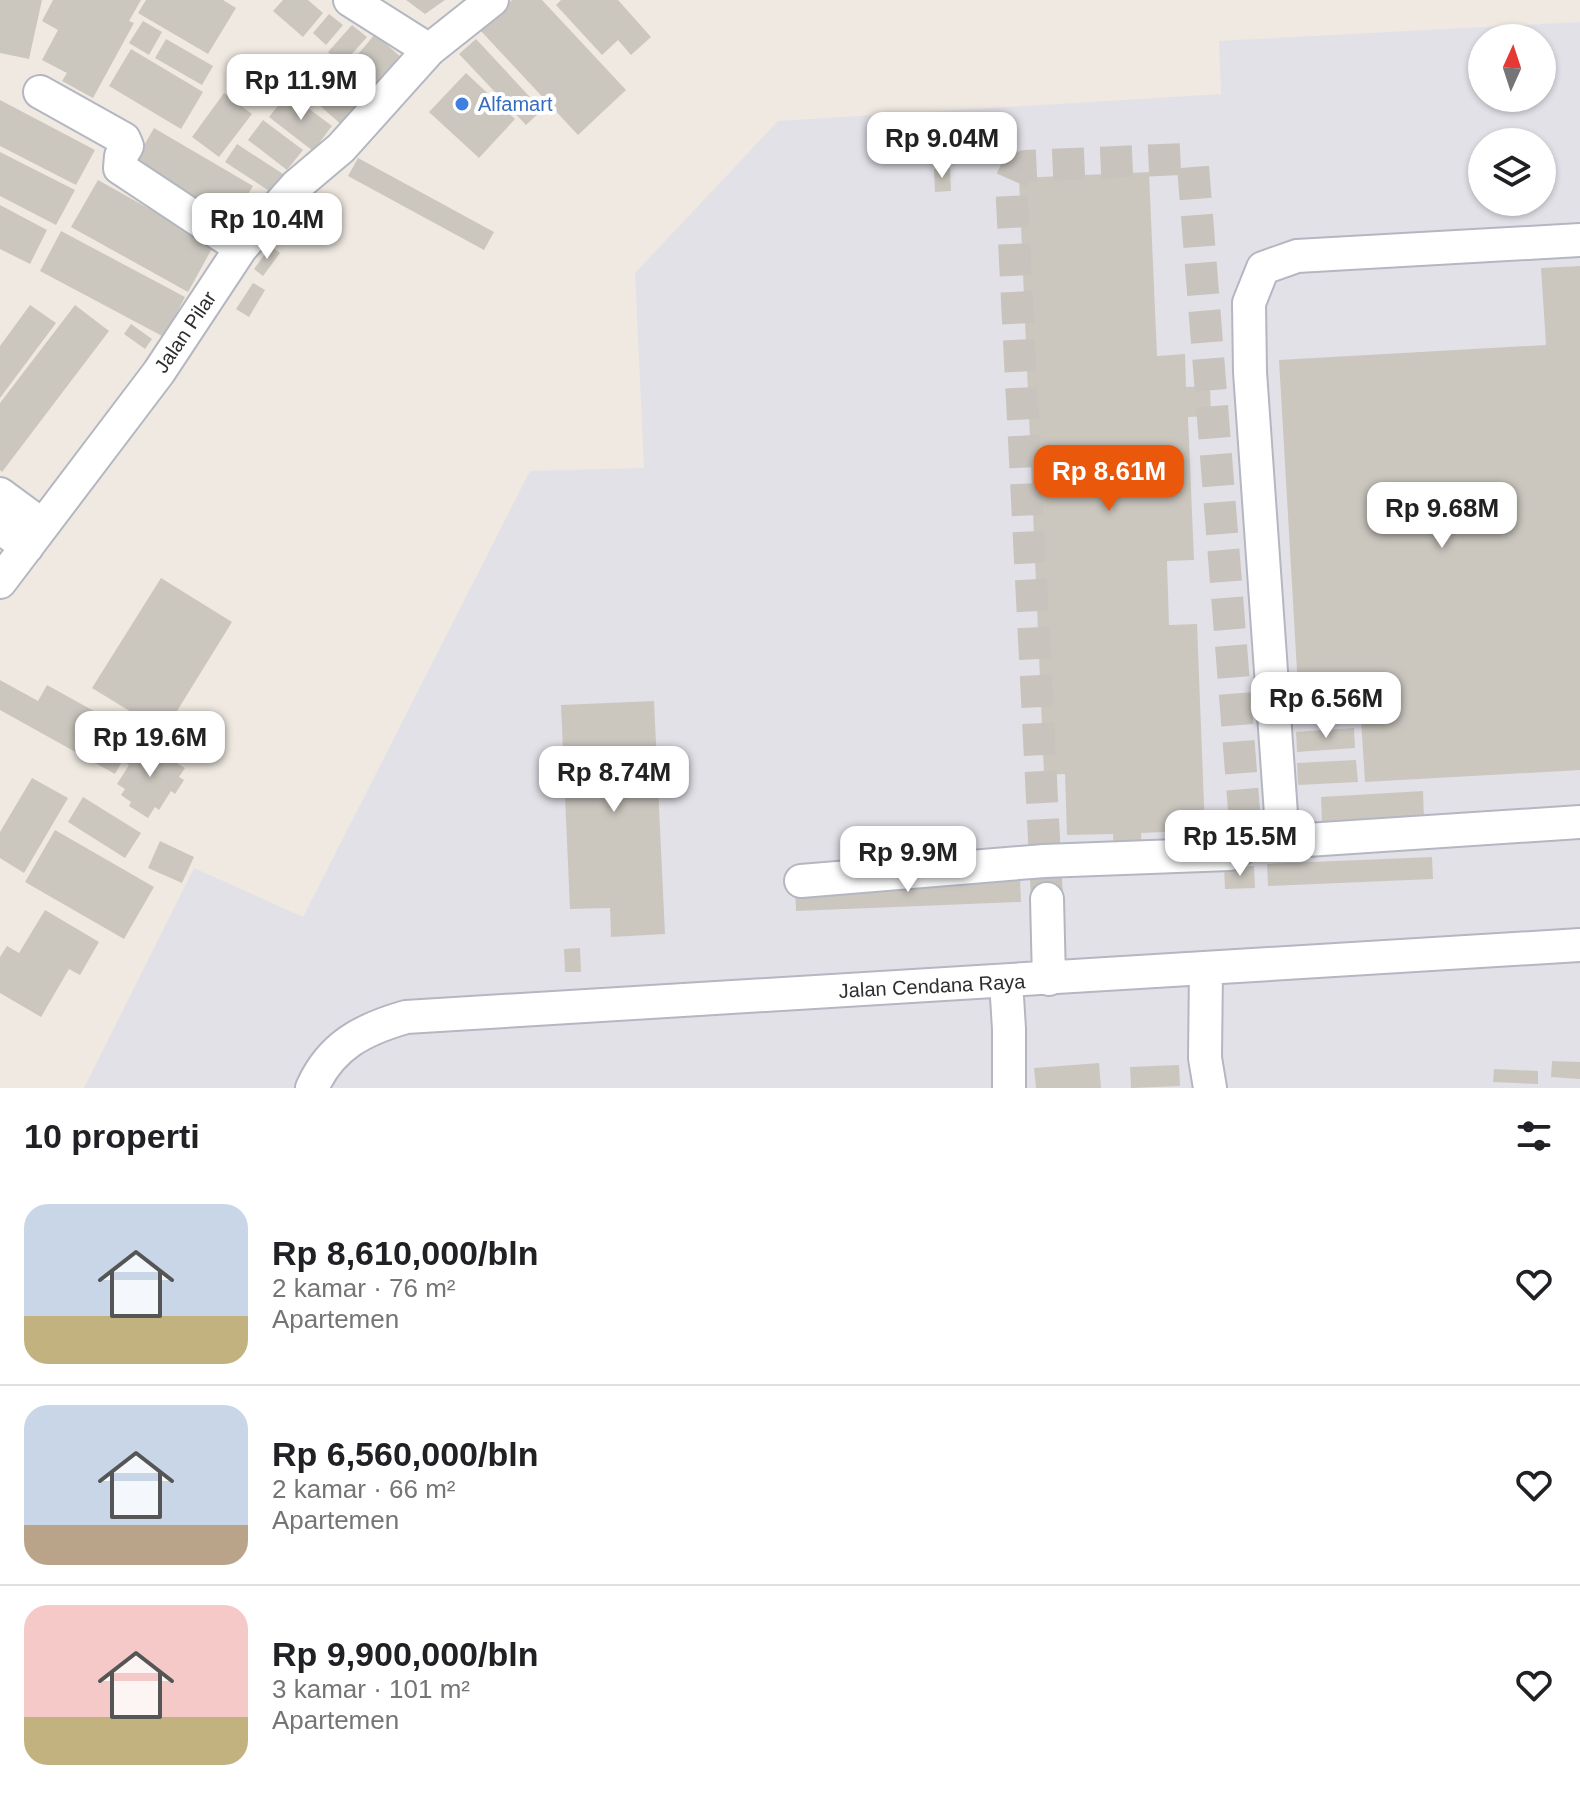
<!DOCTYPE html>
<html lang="id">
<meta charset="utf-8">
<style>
body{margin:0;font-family:Helvetica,sans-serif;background:#f2f2f2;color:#202124;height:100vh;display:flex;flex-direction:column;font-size:30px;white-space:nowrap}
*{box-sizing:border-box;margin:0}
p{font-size:26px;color:#757577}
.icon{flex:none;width:44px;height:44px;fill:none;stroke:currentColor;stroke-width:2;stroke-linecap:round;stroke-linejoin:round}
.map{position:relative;height:1088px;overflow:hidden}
.sheet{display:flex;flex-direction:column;background:#fff;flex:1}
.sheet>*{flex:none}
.needle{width:52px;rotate:3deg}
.controls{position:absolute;left:1468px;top:24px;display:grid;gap:16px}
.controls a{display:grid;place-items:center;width:88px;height:88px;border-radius:50%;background:#fff;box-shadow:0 2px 6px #0004;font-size:40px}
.price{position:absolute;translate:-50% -68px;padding:0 18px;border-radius:16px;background:#fff;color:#222;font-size:26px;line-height:52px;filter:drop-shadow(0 2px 4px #0008)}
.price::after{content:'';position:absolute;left:50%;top:48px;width:24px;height:18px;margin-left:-12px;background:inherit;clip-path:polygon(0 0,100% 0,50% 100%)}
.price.active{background:#ea580c;color:#fff}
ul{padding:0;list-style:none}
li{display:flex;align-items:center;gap:24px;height:200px;padding:0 24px}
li+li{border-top:2px solid #e0e0e0}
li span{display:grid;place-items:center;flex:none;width:224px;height:160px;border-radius:24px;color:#555}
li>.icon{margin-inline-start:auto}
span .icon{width:96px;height:96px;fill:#fffc;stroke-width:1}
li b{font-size:34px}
h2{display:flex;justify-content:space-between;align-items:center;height:96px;padding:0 24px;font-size:34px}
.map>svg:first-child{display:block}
.industrial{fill:#e3e1e8;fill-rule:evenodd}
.building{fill:#cbc7bf}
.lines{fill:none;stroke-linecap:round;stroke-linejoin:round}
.minor-tunnel{stroke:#c8c4bd;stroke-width:32;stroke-dasharray:32 16;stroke-linecap:butt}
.minor-casing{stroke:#b4b7c1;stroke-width:36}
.minor{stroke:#fff;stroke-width:32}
.shop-dot{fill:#3f7fe0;stroke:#fff;stroke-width:3}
.labels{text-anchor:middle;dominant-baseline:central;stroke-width:8;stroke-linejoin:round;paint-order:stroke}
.shop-label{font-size:20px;fill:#366cbe;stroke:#fff;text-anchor:start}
.street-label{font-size:20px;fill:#2e2e2e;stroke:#fff}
</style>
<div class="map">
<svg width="1580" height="1088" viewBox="0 0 1580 1088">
<rect width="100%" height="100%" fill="#efe9e1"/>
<path class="industrial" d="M1580 22V1088H84L194 868 303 917 530 471 644 468 635 273 778 121 1221 94 1219 41ZM1482 38H1542V98H1482ZM1482 142H1542V202H1482Z"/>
<path class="building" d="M0 0H42L29 59 0 53Z
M53 0H141L129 21 134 23 93 98 62 81 67 73 42 60 58 30 42 21Z
M146 0H223L236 8 208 54 138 13Z
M283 0H308L323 13 303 37 273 11Z
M406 0H445L425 14Z
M512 0H542L626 90 578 135 480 30Z
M561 0H618L651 37 631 55 618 40 602 55 556 5Z
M329 14 343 25 326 45 313 33Z
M143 21 162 32 149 55 129 43Z
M352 25 367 37 343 64 328 52Z
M375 34 402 58 371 94 344 71Z
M166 39 213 66 202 85 155 58Z
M476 39 542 110 526 125 459 54Z
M131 49 203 92 181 129 109 86Z
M466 73 515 119 479 158 429 112Z
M326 74 363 107 344 127 308 95Z
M224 93 252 114 219 157 192 137Z
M288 93 332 126 313 151 269 117Z
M0 100 95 150 76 185 0 146Z
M263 120 303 150 287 170 248 140Z
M154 128 253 186 230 224 132 166Z
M237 144 283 174 271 192 225 162Z
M0 152 75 190 56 225 0 196Z
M358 158 494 232 484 250 348 176Z
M950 168 951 191 935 192 934 169Z
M1149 172 1157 356 1185 354 1186 387 1210 386 1211 416 1188 417 1194 560 1167 561 1169 625 1197 624 1205 830 1141 833 1142 855 1114 856 1113 834 1067 835 1065 774 1044 775 1019 178Z
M98 180 214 245 188 292 71 227Z
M0 205 47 230 30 264 0 249Z
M61 231 185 297 164 337 40 271Z
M271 246 280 253 263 276 254 269Z
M1580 266V770L1365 782 1361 720 1300 723 1279 360 1546 345 1541 268Z
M253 283 265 290 249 317 236 309Z
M30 305 56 323 0 398V346Z
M75 305 109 331 2 472 0 470V403Z
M131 324 152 339 145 349 124 334Z
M161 578 232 622 164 732 92 688Z
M0 680 38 701 47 685 137 735 115 774 0 710Z
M654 701 665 934 611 937 610 908 570 909 561 705Z
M1354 728 1355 748 1297 752 1296 732Z
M140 741 185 768 179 777 184 780 175 794 171 791 159 810 155 807 148 818 129 806 131 802 121 795 125 789 117 784 129 765 126 763Z
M1356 760 1358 782 1298 785 1297 763Z
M32 778 68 798 24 873 0 858V832Z
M1423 791 1424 818 1322 823 1321 797Z
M83 797 141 833 125 858 68 822Z
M55 830 154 887 124 939 25 882Z
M160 841 194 857 182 883 148 868Z
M1432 857 1433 879 1268 886 1267 864Z
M1254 866 1255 888 1225 889 1224 867Z
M1020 878 1021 902 796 911 795 887Z
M45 910 99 942 80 975 69 969 41 1017 0 993V957L7 946 19 953Z
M580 948 581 972H565L564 949Z
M1552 1061 1580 1062V1079L1551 1077Z
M1099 1063 1101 1088H1036L1034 1068Z
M1179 1065 1180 1086 1131 1088 1130 1067Z
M1494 1069 1538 1071V1084L1493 1082Z"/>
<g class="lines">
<path class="minor-tunnel" d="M1047 899 1011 181 1015 172 1025 166 1183 159 1189 162 1193 166 1246 835 1242 848"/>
<defs>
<path id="minor" d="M350 0 429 50
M40 92 124 139 127 146 121 156 120 168 241 248
M1580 240 1297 256 1263 268 1249 303 1250 372 1281 814 1282 824 1287 833 1307 840 1580 822
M0 494 42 525
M0 527 27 547
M0 582 159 372 241 248 296 186 341 148 429 50 492 0
M801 881 1044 861 1230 854 1242 848
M1047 899 1049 979
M1206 969 1205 1058 1210 1088
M1006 981 1009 1029V1088
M312 1088C331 1045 364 1029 406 1017L1580 945"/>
</defs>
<use href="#minor" class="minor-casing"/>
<use href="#minor" class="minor"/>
</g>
<circle class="shop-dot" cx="462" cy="104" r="8"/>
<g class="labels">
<g class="shop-label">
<text x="478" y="104">Alfamart</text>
</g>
<g class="street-label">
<text transform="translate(185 332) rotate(-56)">Jalan Pilar</text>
<text transform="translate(932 986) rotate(-3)">Jalan Cendana Raya</text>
</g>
</g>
</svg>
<div class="controls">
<a><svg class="needle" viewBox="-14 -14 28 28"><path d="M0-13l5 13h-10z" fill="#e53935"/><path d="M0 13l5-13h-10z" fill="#757577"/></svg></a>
<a><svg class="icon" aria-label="layers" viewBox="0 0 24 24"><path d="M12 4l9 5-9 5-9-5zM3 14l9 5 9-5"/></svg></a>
</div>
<b class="price" style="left:301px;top:122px">Rp 11.9M</b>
<b class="price" style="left:942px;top:180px">Rp 9.04M</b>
<b class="price" style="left:267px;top:261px">Rp 10.4M</b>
<b class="price active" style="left:1109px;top:513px">Rp 8.61M</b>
<b class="price" style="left:1442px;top:550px">Rp 9.68M</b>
<b class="price" style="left:1326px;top:740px">Rp 6.56M</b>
<b class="price" style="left:150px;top:779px">Rp 19.6M</b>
<b class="price" style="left:614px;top:814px">Rp 8.74M</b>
<b class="price" style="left:1240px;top:878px">Rp 15.5M</b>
<b class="price" style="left:908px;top:894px">Rp 9.9M</b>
</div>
<section class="sheet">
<h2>10 properti<svg class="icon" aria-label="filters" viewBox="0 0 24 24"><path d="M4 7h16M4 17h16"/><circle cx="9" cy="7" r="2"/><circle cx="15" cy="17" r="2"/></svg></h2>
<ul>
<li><span style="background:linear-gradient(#c9d6e8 70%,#c2b280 0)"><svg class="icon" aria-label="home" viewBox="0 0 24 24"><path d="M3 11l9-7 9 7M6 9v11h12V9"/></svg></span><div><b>Rp 8,610,000/bln</b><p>2 kamar · 76 m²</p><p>Apartemen</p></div><svg class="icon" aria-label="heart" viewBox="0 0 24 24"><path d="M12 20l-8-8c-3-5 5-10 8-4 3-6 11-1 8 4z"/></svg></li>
<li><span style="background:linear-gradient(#c9d6e8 75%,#b9a48a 0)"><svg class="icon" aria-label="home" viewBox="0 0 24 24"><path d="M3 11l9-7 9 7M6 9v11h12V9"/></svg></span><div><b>Rp 6,560,000/bln</b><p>2 kamar · 66 m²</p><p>Apartemen</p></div><svg class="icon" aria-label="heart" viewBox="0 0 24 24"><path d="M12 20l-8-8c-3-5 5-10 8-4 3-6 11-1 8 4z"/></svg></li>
<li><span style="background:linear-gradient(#f6c9c9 70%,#c2b280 0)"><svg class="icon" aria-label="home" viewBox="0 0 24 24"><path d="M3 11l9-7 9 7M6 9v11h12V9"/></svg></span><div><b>Rp 9,900,000/bln</b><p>3 kamar · 101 m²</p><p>Apartemen</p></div><svg class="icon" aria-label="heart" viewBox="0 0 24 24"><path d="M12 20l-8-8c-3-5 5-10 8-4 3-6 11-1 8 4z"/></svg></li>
</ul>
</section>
